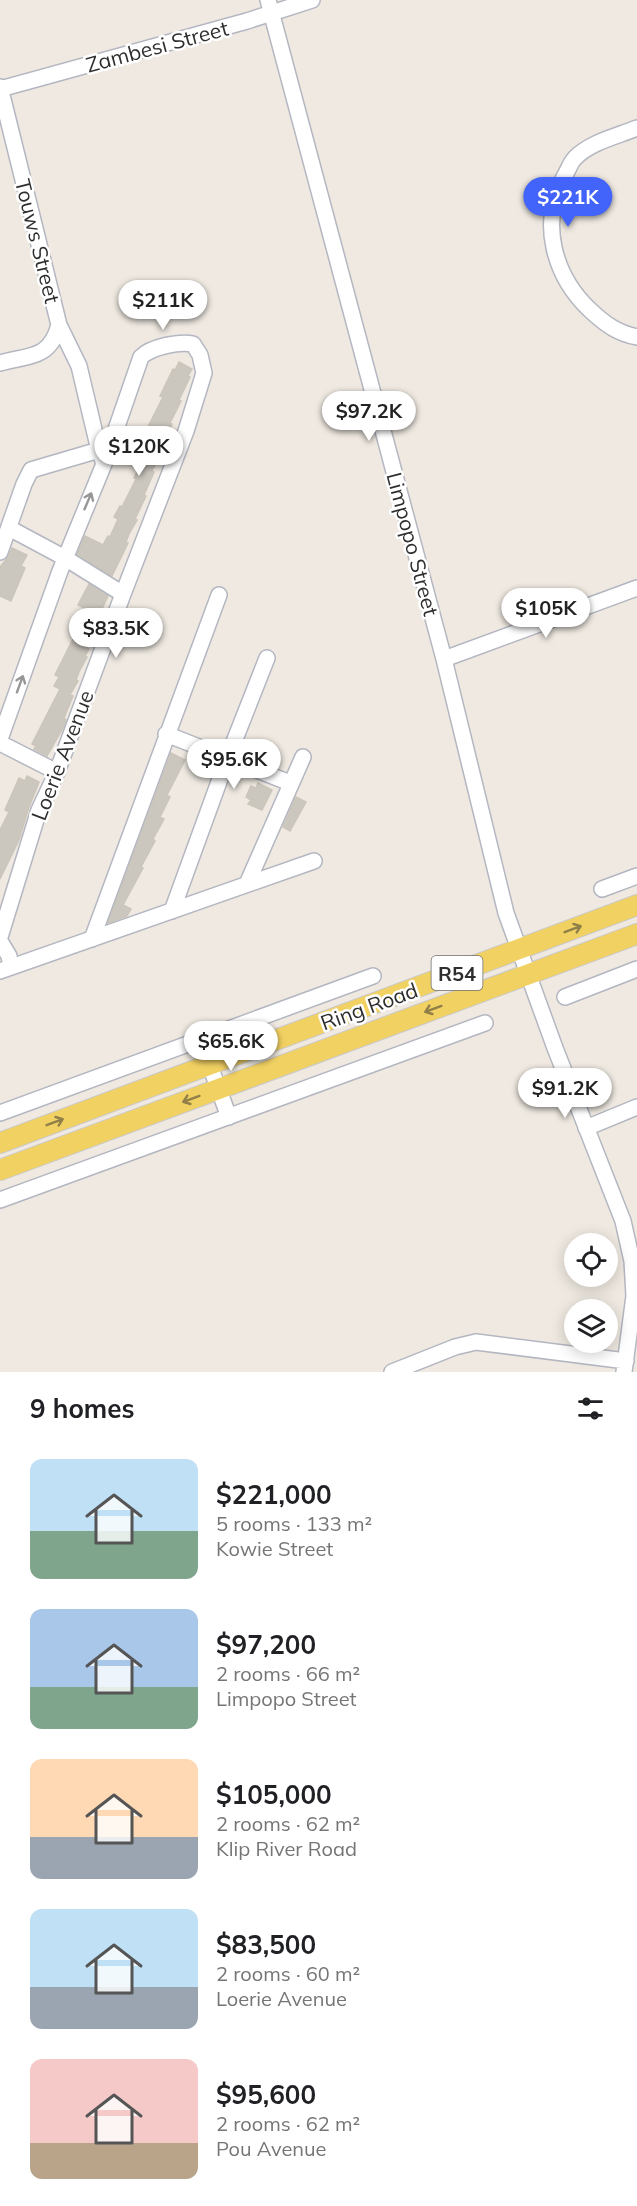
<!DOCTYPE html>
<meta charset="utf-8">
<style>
body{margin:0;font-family:Mulish,sans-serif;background:#f6f6f6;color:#202124;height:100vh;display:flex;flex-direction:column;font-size:22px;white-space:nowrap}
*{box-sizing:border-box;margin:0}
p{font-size:20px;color:#757577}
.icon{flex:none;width:33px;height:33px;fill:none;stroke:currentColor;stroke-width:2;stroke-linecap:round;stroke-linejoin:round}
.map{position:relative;height:1372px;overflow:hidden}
.sheet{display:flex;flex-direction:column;background:#fff;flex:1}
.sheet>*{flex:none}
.buttons{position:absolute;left:564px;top:1233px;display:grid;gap:12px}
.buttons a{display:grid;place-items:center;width:54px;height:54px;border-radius:50%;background:#fff;box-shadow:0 3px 15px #0003;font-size:30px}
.price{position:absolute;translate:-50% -51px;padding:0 14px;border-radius:21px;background:#fff;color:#222;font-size:20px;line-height:39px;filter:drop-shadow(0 2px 3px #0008)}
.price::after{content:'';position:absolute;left:50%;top:36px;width:18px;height:14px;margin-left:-9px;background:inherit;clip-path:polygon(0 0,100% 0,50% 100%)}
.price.on{background:#4264fb;color:#fff}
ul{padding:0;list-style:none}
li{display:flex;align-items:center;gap:18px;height:150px;padding:0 30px}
li span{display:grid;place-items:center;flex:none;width:168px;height:120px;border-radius:12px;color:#555}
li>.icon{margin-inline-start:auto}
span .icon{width:72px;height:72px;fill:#fffc;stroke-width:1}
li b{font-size:26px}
h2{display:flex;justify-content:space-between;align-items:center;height:72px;padding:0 30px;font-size:26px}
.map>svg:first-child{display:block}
.building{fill:#cbc7bf;stroke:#cbc5ba;stroke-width:1.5}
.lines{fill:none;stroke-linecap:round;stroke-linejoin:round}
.minor-casing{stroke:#b4b7c1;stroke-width:18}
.major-casing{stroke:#c9c9c9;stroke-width:22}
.minor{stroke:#fff;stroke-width:15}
.major{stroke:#f2d163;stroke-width:20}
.oneway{stroke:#969696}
.oneway2{stroke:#908048}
.labels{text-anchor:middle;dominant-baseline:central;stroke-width:5;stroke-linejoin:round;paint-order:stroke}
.shield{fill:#fff;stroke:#6d6d6d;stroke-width:1.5}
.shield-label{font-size:20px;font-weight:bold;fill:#2e2e2e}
.street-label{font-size:21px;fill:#2e2e2e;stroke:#fff}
</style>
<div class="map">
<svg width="637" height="1372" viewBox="0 0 637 1372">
<rect width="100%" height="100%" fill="#efe9e1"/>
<path class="building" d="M179 362 192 369 188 376 190 377 179 400 181 401 170 423 172 424 161 447 163 448 152 471 154 472 144 495 146 496 135 519 137 520 129 534 126 542 128 543 112 576 77 554 85 536 103 545 108 536 110 537 118 519 114 517 120 506 122 507 136 479 134 478 139 468 134 466 144 445 142 444 150 428 148 427 163 397 160 396 173 369 175 370Z
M12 548 27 555 21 566 25 568 11 601 0 596V567L9 556Z
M89 584 108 596 95 624 98 625 87 648 89 649 85 656 87 657 79 672 76 680 78 681 70 695 73 696 64 718 66 720 63 728 47 756 34 749 36 746 32 744 60 689 54 686 59 677 55 675 77 631 73 629 84 608 78 605Z
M171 753 185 760 167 795 170 797 160 817 164 819 153 839 155 841 141 867 143 868 123 905 131 909 127 916 108 923Z
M27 776 39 782 29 807 19 840 0 879V830L9 812 5 810 19 778 25 781Z
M258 783 272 790 262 810 248 804 251 800 246 797 251 786 256 788Z
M296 797 306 802 290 831 283 827Z"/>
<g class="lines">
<defs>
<path id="minor" d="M268 0 444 659 506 913 555 1048 623 1221 632 1261 634 1296 624 1372
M0 87 59 325 79 366 97 442 104 464
M0 89 247 21 312 0
M637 128C618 136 590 142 575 158 570 163 568 171 564 177 539 223 554 276 590 310 605 324 617 333 637 337
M0 363C29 355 50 359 59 325
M9 528 65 558 123 594
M0 552 24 484 31 470 99 450
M444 659 637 588
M166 734 290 783
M0 739 60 571 104 464 141 357C151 347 179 341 193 344L200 355 204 373 186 431 123 594 57 772 39 810 0 937
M0 743 57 772
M247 884 303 757
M602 889 637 876
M172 911 228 757 267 658
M92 939 219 595
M0 941 9 956 11 967
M0 971 314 861
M565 997 637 969
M200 1039 229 1117
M0 1113 373 976
M586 1128 637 1107
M0 1200 485 1023
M392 1372 455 1347 476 1342 626 1361"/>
<path id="major" d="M0 1143 637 905
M0 1170 637 934"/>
</defs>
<use href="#minor" class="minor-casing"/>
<use href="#major" class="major-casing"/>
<use href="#minor" class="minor"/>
<use href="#major" class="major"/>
</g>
<defs><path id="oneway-shaft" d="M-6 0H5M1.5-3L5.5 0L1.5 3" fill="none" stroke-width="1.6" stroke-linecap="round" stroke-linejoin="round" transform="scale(1.5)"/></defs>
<g class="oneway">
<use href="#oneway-shaft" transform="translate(88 501) rotate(-67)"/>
<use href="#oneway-shaft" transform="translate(20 684) rotate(-70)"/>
</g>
<g class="oneway2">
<use href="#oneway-shaft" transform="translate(573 929) rotate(-21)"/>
<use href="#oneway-shaft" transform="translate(433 1009) rotate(160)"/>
<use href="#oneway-shaft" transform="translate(191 1099) rotate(160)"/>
<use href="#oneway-shaft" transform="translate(55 1122) rotate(-21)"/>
</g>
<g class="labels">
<rect class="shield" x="431.5" y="956" width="51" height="34" rx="4.5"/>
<g class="shield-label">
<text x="457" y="973">R54</text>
</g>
<g class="street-label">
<text transform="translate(157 46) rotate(-15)">Zambesi Street</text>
<text transform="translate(38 241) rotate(76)">Touws Street</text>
<text transform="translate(413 544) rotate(75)">Limpopo Street</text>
<text transform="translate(62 755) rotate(-69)">Loerie Avenue</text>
<text transform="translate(369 1006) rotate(-20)">Ring Road</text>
</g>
</g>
</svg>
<div class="buttons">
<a><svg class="icon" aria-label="locate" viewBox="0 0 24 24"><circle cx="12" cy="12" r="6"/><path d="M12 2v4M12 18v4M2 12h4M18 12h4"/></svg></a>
<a><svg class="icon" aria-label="layers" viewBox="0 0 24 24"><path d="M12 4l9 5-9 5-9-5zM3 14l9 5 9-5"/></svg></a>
</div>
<b class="price on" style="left:568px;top:228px">$221K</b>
<b class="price" style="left:163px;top:331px">$211K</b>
<b class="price" style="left:369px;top:442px">$97.2K</b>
<b class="price" style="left:139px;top:477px">$120K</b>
<b class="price" style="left:546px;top:639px">$105K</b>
<b class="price" style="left:116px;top:659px">$83.5K</b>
<b class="price" style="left:234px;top:790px">$95.6K</b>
<b class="price" style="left:231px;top:1072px">$65.6K</b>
<b class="price" style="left:565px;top:1119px">$91.2K</b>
</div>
<section class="sheet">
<h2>9 homes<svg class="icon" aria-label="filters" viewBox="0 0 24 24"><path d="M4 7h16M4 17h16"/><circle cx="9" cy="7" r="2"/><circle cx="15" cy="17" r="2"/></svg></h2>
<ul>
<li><span style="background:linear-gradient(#bfe0f5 60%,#7fa58c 0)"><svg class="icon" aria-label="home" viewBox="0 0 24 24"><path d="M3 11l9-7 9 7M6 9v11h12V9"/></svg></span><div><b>$221,000</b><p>5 rooms · 133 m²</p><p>Kowie Street</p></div></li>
<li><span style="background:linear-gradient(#a9c7e8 65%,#7fa58c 0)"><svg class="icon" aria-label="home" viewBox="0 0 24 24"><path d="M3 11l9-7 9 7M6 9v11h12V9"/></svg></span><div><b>$97,200</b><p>2 rooms · 66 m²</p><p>Limpopo Street</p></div></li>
<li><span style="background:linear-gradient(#ffd9b3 65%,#9aa5b1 0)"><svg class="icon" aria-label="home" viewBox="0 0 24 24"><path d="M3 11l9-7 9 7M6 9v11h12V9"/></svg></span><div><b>$105,000</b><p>2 rooms · 62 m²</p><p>Klip River Road</p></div></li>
<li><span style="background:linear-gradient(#bfe0f5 65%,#9aa5b1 0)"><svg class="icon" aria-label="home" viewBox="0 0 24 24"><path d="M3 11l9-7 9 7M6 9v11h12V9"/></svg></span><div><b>$83,500</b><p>2 rooms · 60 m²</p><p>Loerie Avenue</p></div></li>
<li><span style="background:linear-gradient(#f6c9c9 70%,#b9a48a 0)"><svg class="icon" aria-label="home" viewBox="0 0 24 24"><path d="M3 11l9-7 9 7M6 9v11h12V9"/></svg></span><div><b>$95,600</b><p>2 rooms · 62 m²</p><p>Pou Avenue</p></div></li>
</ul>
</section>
